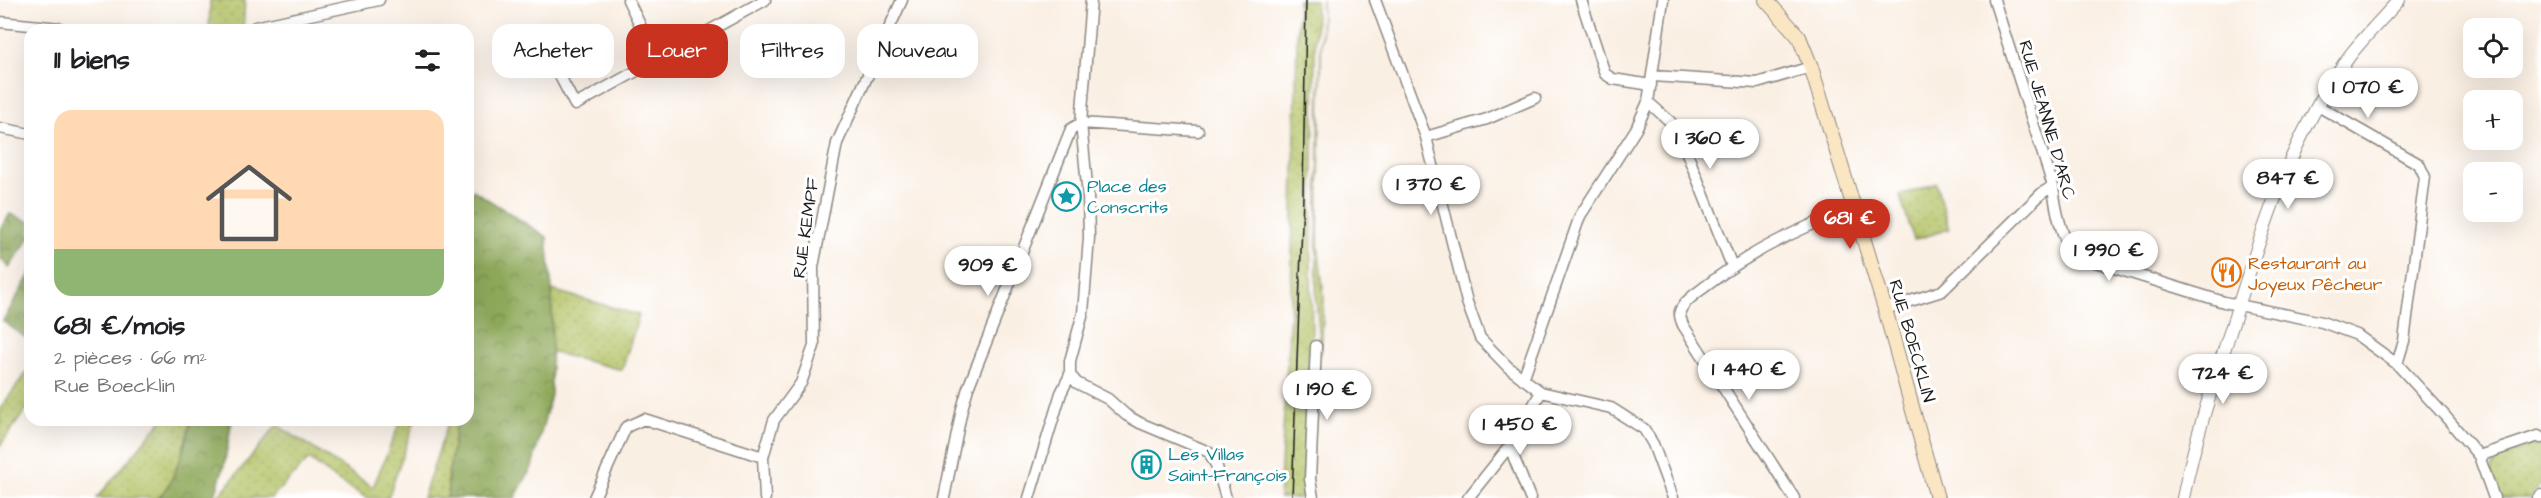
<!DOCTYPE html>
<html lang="fr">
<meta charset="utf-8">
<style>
body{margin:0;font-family:"Architects Daughter",sans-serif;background:#f6f6f6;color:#202124;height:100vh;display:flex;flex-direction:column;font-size:22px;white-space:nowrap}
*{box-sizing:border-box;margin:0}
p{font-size:20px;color:#757577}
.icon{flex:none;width:33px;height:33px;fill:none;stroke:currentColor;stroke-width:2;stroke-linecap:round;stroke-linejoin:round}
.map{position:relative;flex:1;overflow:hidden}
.drawer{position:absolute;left:24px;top:24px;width:450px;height:402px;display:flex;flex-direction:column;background:#fff;border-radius:18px;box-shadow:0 6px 24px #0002}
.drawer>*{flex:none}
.banner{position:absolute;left:492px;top:24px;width:570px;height:54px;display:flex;gap:12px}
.controls{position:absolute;left:2463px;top:18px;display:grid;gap:12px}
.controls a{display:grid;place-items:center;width:60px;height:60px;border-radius:12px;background:#fff;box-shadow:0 6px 24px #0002;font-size:30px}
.price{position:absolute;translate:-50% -51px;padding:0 14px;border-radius:21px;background:#fff;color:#222;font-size:20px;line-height:39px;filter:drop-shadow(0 2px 3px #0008)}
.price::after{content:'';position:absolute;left:50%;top:36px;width:18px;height:14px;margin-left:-9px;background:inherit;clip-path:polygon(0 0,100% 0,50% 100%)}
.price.on{background:#c8321e;color:#fff}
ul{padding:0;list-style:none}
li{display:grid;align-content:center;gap:12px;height:318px;padding:0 30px}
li+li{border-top:2px solid #e0e0e0}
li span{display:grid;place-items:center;height:186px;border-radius:18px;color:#555}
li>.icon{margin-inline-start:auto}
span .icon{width:108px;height:108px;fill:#fffc;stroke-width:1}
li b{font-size:26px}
h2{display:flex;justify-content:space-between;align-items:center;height:72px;padding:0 30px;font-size:26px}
.pill{padding:0 21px;border-radius:18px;background:#fff;box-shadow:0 6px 24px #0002;font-size:21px;line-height:54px}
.pill.on{background:#c8321e;color:#fff}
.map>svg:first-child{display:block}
.grass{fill:url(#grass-dots);stroke:#686f40;stroke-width:1.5}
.forest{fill:url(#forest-crowns);stroke:#55623b;stroke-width:1.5}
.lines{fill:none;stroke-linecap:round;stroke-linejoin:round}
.minor-casing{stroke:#8b8680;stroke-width:13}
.tertiary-casing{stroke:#8b8680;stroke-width:14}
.secondary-casing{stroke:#8b8680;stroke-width:16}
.minor{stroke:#fff;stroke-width:10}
.tertiary{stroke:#fff;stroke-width:12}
.secondary{stroke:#fbe6c4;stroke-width:14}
.tram{stroke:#1c1c1c;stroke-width:1.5}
.labels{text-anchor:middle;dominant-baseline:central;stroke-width:6;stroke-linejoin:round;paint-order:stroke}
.street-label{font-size:18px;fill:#1c1c1c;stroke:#fff}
.culture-label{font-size:18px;fill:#0d838f;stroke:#fff;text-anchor:start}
.food-label{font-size:18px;fill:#c56008;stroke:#fff;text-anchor:start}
</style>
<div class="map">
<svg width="2541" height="498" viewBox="0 0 2541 498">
<defs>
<pattern id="grass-dots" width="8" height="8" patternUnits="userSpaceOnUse" patternTransform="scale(1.5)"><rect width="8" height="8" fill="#b3c265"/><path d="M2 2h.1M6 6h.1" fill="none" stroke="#99a657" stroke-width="1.8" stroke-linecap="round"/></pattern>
<pattern id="forest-crowns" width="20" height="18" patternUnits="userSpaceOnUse" patternTransform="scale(1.5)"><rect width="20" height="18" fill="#8ea85a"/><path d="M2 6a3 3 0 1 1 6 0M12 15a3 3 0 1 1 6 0" fill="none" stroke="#73884a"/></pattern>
</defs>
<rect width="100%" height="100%" fill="#fff"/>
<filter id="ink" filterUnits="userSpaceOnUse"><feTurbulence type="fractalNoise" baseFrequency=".0167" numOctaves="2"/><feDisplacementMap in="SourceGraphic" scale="12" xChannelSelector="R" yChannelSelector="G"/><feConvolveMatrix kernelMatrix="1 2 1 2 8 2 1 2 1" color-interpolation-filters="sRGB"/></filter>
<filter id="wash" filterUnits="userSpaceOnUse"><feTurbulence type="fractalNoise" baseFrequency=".008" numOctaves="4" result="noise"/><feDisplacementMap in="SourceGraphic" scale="24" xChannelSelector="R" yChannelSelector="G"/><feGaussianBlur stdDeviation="1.35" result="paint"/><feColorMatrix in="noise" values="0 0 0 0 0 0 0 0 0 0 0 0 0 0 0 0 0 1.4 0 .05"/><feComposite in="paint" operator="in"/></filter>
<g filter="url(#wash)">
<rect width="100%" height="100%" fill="#faefe3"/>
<path class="grass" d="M210 0H245L243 30H209Z
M1298 0H1316L1311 269 1312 345 1310 346 1303 490 1306 498H1279L1291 297Z
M1322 0 1318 243 1324 298 1321 355 1316 299Z
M1936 183 1949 229 1914 240 1900 196Z
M552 290 639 315 622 370 551 352Z
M30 367V404L0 446V409Z
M162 420H191C185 445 177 478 159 498H97Z
M401 420H415L388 498H367L338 481 309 459 271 498H217L277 425 373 487Z
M449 420H457L448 478V498H423Z
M2538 444 2541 445V484L2530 498H2499C2497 491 2492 482 2491 474 2489 454 2524 449 2538 444Z"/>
<path class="forest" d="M473 190 547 237 552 290 551 395 532 467 515 498H448V478L457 420H468L470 268 468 209Z
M10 214 30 222V237L9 268 0 258V229Z
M30 274V341L3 321Z
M191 420H232L224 466 214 498H159C177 478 185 445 191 420Z"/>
</g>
<g filter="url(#ink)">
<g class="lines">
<defs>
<path id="minor" d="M628 0 643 31 653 62
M1091 0 1081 123 1088 196 1089 238 1083 313 1070 361V375L1077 383 1108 399 1126 415 1140 423 1209 452 1217 467 1226 498
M1375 0 1426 137 1467 302 1480 338 1508 367 1541 392 1611 408 1644 429 1653 444 1673 498
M1581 0 1605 74 1613 79 1651 85
M1994 0 2053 186C2055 206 2062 243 2076 256L2224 302 2322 322 2357 335 2397 364 2445 416 2479 456 2494 498
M0 22 60 28
M255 27 379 0
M552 61 575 105 765 0
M1653 76 1757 83 1811 67
M1648 102 1674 125 1679 133 1732 266
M2318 106 2419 164 2425 177 2404 341 2397 364
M0 128 30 134
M1426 137 1487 119 1535 98
M1885 309 1942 291 2042 193 2053 186
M1523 379 1580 216 1636 129 1648 102 1663 0
M1512 443 1514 458 1530 498
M2479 456 2538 436 2541 438
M594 498 626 427 644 419 763 457
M765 498 763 457 774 420 801 383 814 346 813 267 837 143 902 0
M944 498 962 409 968 388 1071 129 1081 123 1198 131
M1029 498 1061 393 1070 375
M1313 498 1310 479 1316 346
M1468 498 1512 443 1541 392
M1794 498 1683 325C1681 320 1679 316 1680 311 1684 301 1698 292 1706 286 1751 251 1801 227 1854 208
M2538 498 2541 495"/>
<path id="tertiary" d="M2183 498C2195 438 2214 381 2233 323 2262 230 2292 133 2351 54 2366 35 2383 18 2399 0"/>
<path id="secondary" d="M1766 0 1799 37 1811 67 1885 309 1937 498"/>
</defs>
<use href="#minor" class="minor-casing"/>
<use href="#tertiary" class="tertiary-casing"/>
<use href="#secondary" class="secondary-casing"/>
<use href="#minor" class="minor"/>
<use href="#tertiary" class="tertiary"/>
<use href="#secondary" class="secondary"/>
<path class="tram" d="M1292 498 1303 196 1306 0"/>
</g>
</g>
<defs>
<symbol id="sight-ring" viewBox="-11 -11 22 22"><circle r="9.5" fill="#fff" stroke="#0f9aa8" stroke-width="1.5"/><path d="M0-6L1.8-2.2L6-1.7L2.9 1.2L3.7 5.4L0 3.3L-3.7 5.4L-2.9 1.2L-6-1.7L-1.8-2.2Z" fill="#0f9aa8"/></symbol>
<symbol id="restaurant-ring" viewBox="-11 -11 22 22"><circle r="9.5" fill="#fff" stroke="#e8710a" stroke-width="1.5"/><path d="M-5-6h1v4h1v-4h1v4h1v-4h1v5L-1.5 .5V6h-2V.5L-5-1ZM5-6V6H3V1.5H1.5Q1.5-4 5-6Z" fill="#e8710a"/></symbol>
<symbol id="building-ring" viewBox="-11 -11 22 22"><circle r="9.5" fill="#fff" stroke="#0f9aa8" stroke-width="1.5"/><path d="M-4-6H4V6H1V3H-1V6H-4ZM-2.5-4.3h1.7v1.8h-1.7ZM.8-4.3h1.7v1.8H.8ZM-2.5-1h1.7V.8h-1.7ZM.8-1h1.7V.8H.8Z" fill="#0f9aa8"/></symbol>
</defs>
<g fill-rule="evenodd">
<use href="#sight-ring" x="1050" y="180" width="33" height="33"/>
<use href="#restaurant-ring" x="2210" y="256" width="33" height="33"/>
<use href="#building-ring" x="1130" y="448" width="33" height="33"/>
</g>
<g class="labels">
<g class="street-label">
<text transform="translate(2047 120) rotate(74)">RUE JEANNE D'ARC</text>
<text transform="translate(806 228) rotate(-82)">RUE KEMPF</text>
<text transform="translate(1912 341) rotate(74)">RUE BOECKLIN</text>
</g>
<g class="culture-label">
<text x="1087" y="186">Place des<tspan x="1087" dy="21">Conscrits</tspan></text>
<text x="1168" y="454">Les Villas<tspan x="1168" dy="21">Saint-François</tspan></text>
</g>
<g class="food-label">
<text x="2248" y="263">Restaurant au<tspan x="2248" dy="21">Joyeux Pêcheur</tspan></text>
</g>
</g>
</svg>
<div class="controls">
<a><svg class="icon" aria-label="locate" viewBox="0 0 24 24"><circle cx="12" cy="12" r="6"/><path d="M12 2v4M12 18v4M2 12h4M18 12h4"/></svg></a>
<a>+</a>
<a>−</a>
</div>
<b class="price" style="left:2368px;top:119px">1 070 €</b>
<b class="price" style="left:1710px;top:170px">1 360 €</b>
<b class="price" style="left:2288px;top:210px">847 €</b>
<b class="price" style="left:1431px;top:216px">1 370 €</b>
<b class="price on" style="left:1850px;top:250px">681 €</b>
<b class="price" style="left:2109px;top:282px">1 990 €</b>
<b class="price" style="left:988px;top:297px">909 €</b>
<b class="price" style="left:1749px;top:401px">1 440 €</b>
<b class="price" style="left:2223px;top:405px">724 €</b>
<b class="price" style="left:1327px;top:421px">1 190 €</b>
<b class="price" style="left:1520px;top:456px">1 450 €</b>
<div class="banner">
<a class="pill">Acheter</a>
<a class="pill on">Louer</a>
<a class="pill">Filtres</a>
<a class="pill">Nouveau</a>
</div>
<section class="drawer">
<h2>11 biens<svg class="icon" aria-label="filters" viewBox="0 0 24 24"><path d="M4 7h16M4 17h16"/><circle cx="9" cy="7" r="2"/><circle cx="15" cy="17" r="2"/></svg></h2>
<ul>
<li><span style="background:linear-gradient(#ffd9b3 75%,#8fb573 0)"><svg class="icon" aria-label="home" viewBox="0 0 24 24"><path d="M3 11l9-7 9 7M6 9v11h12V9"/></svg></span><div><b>681 €/mois</b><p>2 pièces · 66 m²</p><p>Rue Boecklin</p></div></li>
</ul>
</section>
</div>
